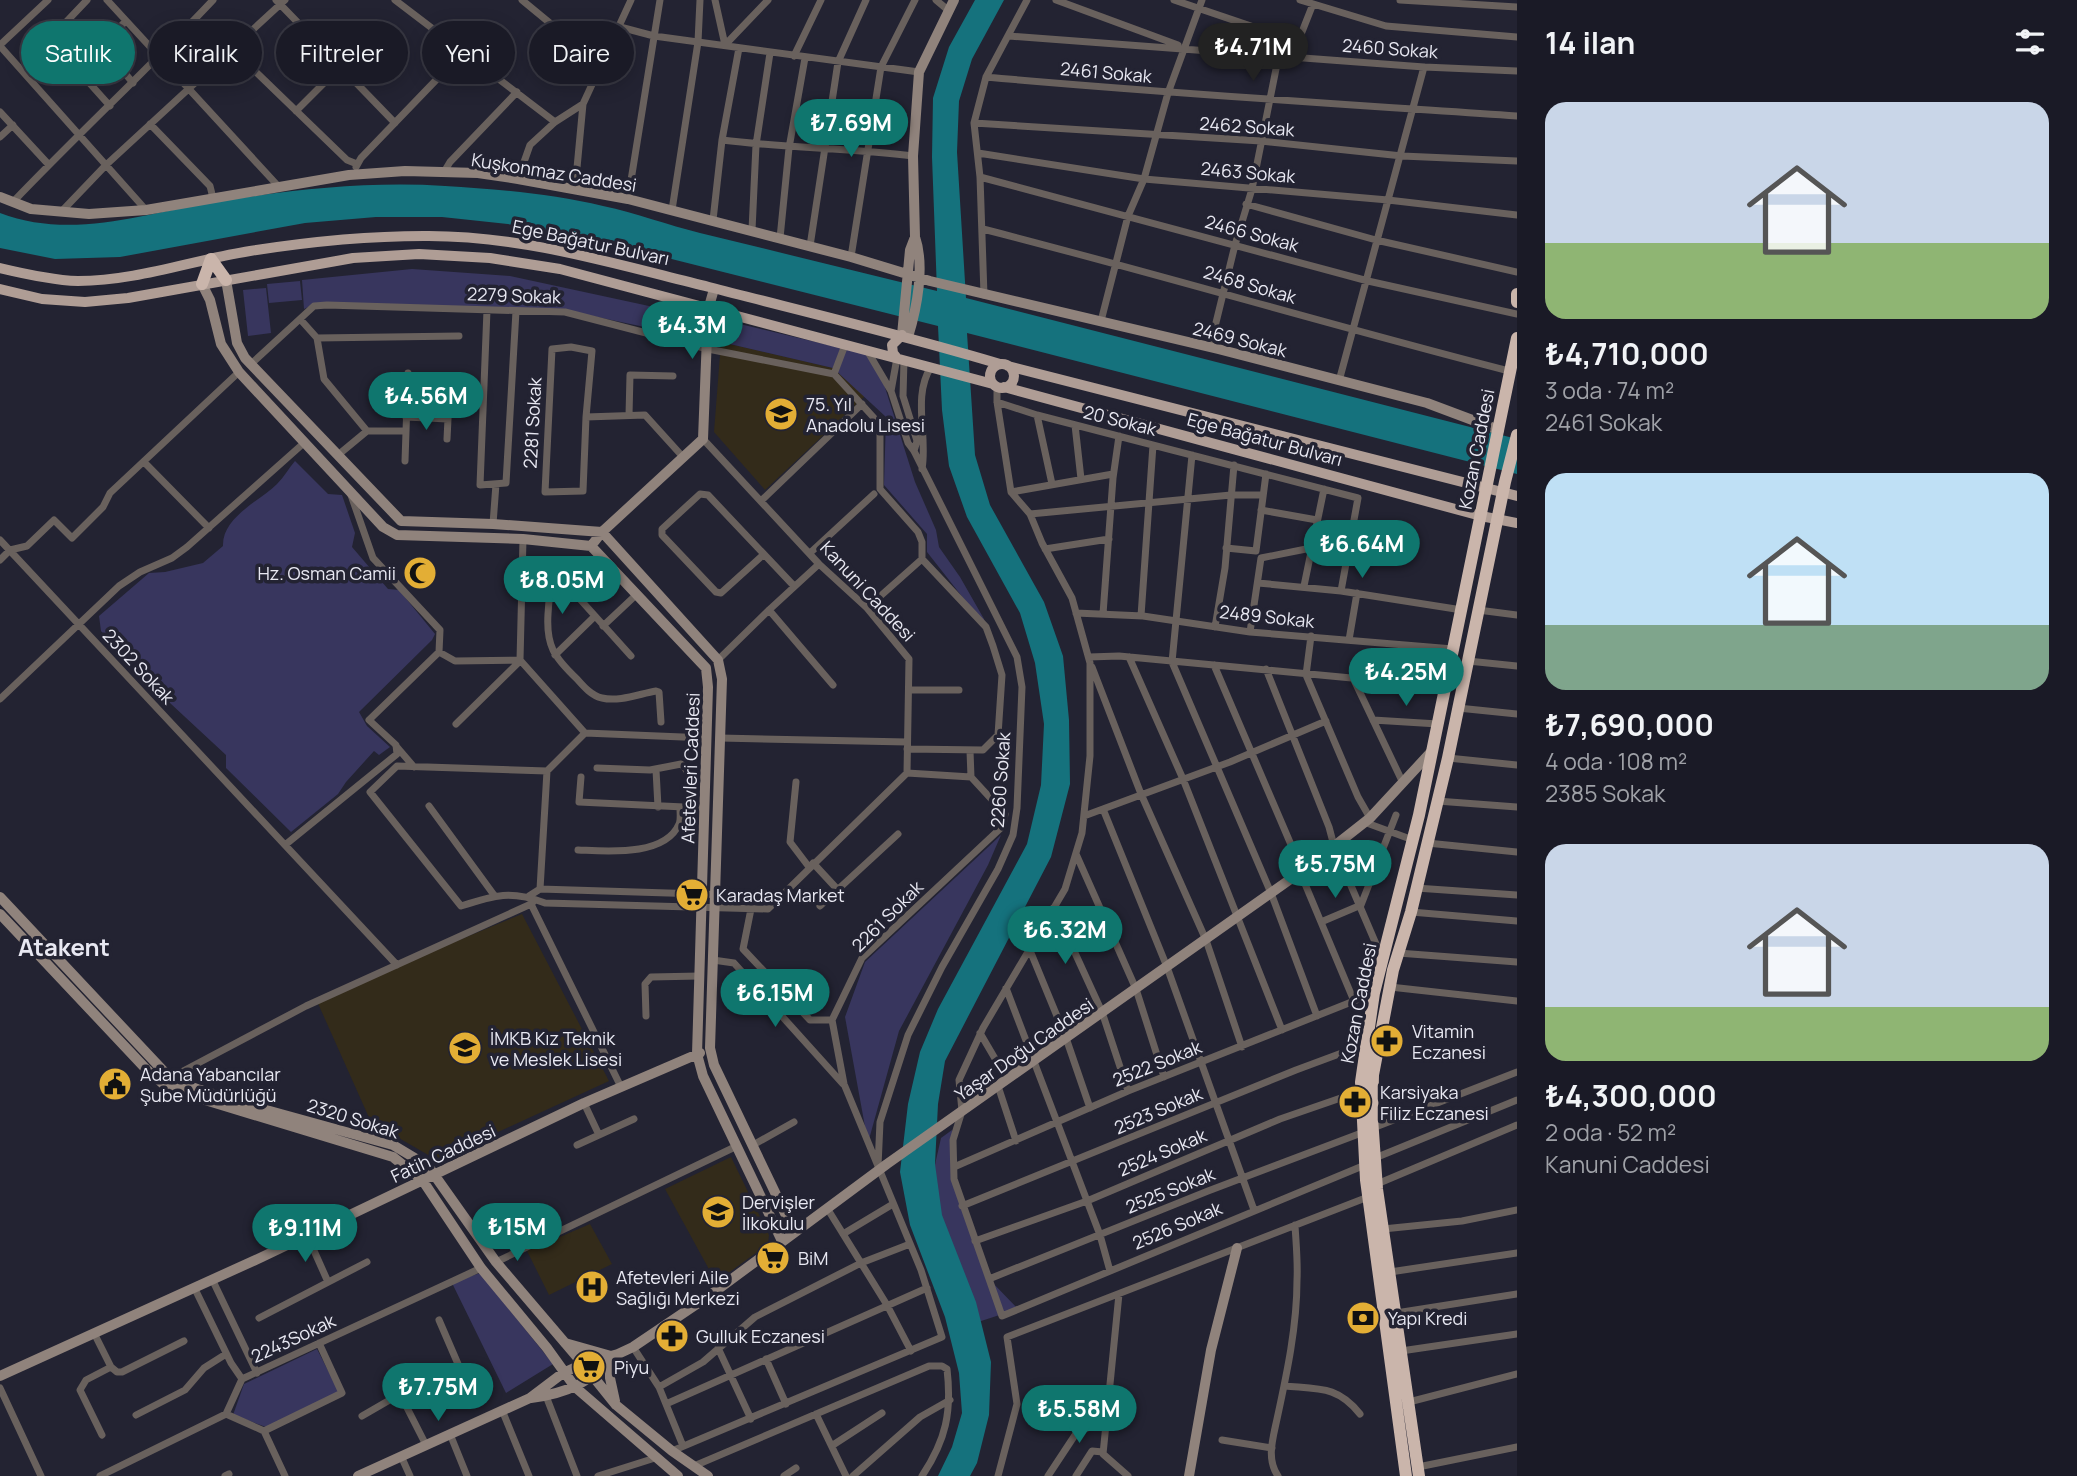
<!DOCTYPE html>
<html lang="tr">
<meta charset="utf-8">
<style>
body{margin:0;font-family:Manrope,sans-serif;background:#272732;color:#f1f3f6;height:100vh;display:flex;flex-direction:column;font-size:26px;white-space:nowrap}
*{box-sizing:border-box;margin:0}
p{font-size:23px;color:#9fa1a7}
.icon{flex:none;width:38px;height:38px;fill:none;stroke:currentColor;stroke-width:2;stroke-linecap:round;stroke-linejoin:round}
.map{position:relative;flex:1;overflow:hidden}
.side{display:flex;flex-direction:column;background:#1a1a26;width:560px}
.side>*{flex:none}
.banner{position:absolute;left:21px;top:21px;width:665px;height:63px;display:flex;gap:14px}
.price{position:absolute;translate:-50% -60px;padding:0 16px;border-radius:24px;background:#0f766e;color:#fff;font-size:23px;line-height:46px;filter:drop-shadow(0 2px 4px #0008)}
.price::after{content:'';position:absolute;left:50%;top:42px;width:21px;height:16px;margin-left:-10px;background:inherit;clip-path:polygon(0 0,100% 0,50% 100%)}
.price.on{background:#222;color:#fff}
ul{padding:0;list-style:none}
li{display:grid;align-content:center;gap:14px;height:371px;padding:0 28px}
li span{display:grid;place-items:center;height:217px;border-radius:21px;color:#555}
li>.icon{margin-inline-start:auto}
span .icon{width:126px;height:126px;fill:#fffc;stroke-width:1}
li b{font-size:30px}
h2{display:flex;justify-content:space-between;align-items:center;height:84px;padding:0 28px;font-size:30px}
.chip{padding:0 24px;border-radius:32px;background:#1a1a26;box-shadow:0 4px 18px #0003,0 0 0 2px #383843;font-size:24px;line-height:63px}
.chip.on{background:#0f766e;color:#fff}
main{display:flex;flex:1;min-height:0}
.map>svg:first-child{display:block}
.education{fill:#332b1a}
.green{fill:#38365e}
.water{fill:#15727d}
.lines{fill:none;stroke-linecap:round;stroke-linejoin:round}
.street{stroke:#69615d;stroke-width:7}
.secondary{stroke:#90837c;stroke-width:10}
.primary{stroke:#af9d95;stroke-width:10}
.highway{stroke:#cab5ab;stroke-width:12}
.labels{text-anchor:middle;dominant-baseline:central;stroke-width:7;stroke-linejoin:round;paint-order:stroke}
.street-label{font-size:18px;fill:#e8e8f2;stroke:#232332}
.poi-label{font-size:18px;fill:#e8e8f2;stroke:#232332;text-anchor:start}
.district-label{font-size:24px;font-weight:bold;fill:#e8e8f2;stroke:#232332}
</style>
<main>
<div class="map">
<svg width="1517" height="1476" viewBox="0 0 1517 1476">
<rect width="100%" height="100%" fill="#232332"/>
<path class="education" d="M721 342 833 368 865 396 765 490 714 432Z
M522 914 609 1081 437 1160 371 1122 316 999Z
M731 1157 769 1235 768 1244 716 1282 665 1189Z
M590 1224 612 1264 549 1295 527 1251Z"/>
<path class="green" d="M412 269 510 276 700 317 697 338 559 309 317 303 304 309 302 280Z
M300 281 302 300 269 303 267 284Z
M266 288 271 333 248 336 243 290Z
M723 320 875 356 915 482 936 530 939 547 960 577 984 619 986 627 927 552V534L884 485 886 417 833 368 721 342Z
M295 461 328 494 342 495 355 533 352 547 388 589 399 590 435 634 432 640 359 712 367 726 390 747 379 755 374 751 346 782 338 794 291 832 226 768V755L170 703 158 697 101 631 99 616 149 573 165 572 203 563 223 546C222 517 260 501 277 484 284 477 289 468 295 461Z
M1001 835 988 865 899 1031 868 1143 845 1017 865 962Z
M952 1130 954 1175 989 1279 1018 1309 975 1323 944 1239 932 1178 941 1138Z
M480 1273 553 1364 506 1393 452 1283Z
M317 1349 339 1392 266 1427 233 1415 244 1384Z"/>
<path class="water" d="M975 0H1004L972 59 959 101 957 152 966 298 1517 439V474L967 333 975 455 990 505 1044 602 1063 656 1069 720 1070 784 1051 857 945 1061 938 1104 935 1164 942 1215 976 1302 991 1362 989 1415 977 1463 970 1476H938L952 1447 962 1413 959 1373 945 1317 910 1225 900 1172 908 1104 920 1052 938 1009 1027 844 1041 785 1044 724 1035 663 1020 613 967 517 949 466 942 410 938 326 596 240 516 225 442 217H376L305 223 120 257 55 259 0 248V213C71 240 142 214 213 202 290 190 368 181 445 186 497 189 552 194 603 206 636 213 668 225 700 233 779 252 858 272 937 291L932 157 933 98 949 47Z"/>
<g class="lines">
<path class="street" d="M87 0 50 39 110 106
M107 0 279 187
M276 0 395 123
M395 0 555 122
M522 0 562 33 567 35 572 33
M715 0 725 45
M936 0 948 10
M1056 0 1178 45
M1174 0 1298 42
M1300 0 1386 26 1517 37
M1400 0 1517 7
M620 27 654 36 919 72
M1009 36 1424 67 1517 71
M101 44 133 83
M0 45 48 0
M725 45 768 0
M0 46 146 210
M232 49 347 160 357 164
M794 56 821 0
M1295 57 1298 42 1313 4
M76 69 126 21
M986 77C1163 93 1340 104 1517 116
M296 111 341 66
M0 112 49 165
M974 123 1261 141 1402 156 1517 161
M150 124 210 186 213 198
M0 137 13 125
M722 140C786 148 850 148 913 156
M978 153 1144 179 1388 200 1517 215
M356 167 361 158 464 51
M444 172 450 162 517 92
M980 177 1368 281 1517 314
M518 179 530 145 555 122 583 104
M575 189 583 104 631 0
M628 199 660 0
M13 202C79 133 148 69 213 0
M1246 204 1376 240 1517 272
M672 210 698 42 700 0
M61 212 106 165 285 0
M713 220 722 140 739 48
M983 229C1159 274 1333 326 1509 371
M752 230 756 145 770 53
M780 238 789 148 805 58
M810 246 838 62 866 0
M851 257 881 67 915 0
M984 295 980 177 974 123 986 77 1027 0
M487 310 480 485 506 483 516 311
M300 319 317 338 459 336
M1101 321 1128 216 1144 179 1168 93 1202 0
M317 338 324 379 367 431
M845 345 834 374 875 419 880 433V489L918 532 922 542V559L986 627 993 646 1002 675 998 735 983 750 907 749
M571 347 592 351 586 417 583 491 545 492 552 349Z
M1210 347 1235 245 1252 189 1279 54
M868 352 891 391
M904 360 903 396 917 441 914 451
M251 364 314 306 327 305 565 312 708 349 834 374
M1339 381 1424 67
M997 387V402L1011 492 1030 514 1042 543 1072 598 1090 663V756L1082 833 1065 889 983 1028 959 1080 962 1111 953 1140 954 1179 1002 1316 1365 1165
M997 402 1037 415 1358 498 1341 591
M629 415 630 375 673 376
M1037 415 1052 484
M406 417 448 419
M586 417 645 415 683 457
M1075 425 1081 479
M447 439 450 379
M338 455 367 431H406
M1192 455 1172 662 1271 893 1317 1016
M405 461 408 373
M144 462 209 528
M922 469C928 436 912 396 931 367
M1011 492 1113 474
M351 495 373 558 440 630 439 652
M762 500 862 404
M1261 510 1317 520
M1030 514 1231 495H1263
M493 524 496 484
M523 539 520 660 585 733
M0 540 397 965
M1226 548 1256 551 1266 474
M1045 549 1109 539
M810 553 874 494
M763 555 721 593 716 592 662 535V529L700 494 708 495 794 586
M0 560 10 550 27 546 54 520 72 538 103 507 110 493 239 372
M1258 583 1341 591 1462 610
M1304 586 1324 489
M867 608 922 559
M769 610 833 685
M1478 610 1517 615
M1076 613 1143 616 1250 632 1453 649
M1103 614 1113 478 1119 436
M1141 616 1153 445
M603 626 636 595
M1215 627 1225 568 1234 465
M1250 632 1261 558 1311 548
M1311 636 1306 675 1358 797 1370 818
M1349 640 1357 593
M555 655 595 616
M631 656 569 587 563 585 554 588C548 596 549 604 548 614 546 646 554 657 577 679 584 687 592 696 602 698 619 702 639 694 656 691L659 692 661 722
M1089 657 1119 656 1446 687
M1129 657 1183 779 1282 1030
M718 660 769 610 819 564
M1468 661 1517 666
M1214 665 1298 861 1300 872 1354 1001
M1092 667 1141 794 1206 940 1242 1047
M1266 669 1329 827 1334 846 1382 958
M1354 680 1403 783
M909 690H959
M0 699 119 586 140 572 172 558 187 547 305 442
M1458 708 1517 714
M1373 720 1438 724
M456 724 520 661
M720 738 907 742
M396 746 414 767
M970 751 971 777
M1448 758 1517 765
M597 768 650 770 681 764C694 774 689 792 688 807
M656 770 658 807
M547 771 397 766 370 792 461 906C495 895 511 890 545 903L768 909 907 773 909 659 867 608 819 564 703 439
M547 771 585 733 707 738
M581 777 579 802 705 808
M796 782 790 842 809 867
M1437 801 1517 807
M429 806 494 895
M1103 809 1167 967 1254 1210
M1084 816 1230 762 1326 721
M1364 822 1413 840
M1427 843 1517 852
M285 845 397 754 396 745 369 720 439 652 455 661 520 660
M578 850C606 851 665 857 679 824 681 820 680 813 680 808
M1076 854 1136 989 1164 1077
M813 863 838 890
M1416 888 1517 895
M540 889 547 771
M529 896 540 889 766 896 775 900
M531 904 621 1087
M820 906 898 834
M1054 907 1102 1012 1128 1091
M751 909 743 949 810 1020H832
M1411 912 1517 921
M1321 922 1361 905 1396 815
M1029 948 1066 1038 1090 1108
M1398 953 1517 962
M713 960 734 963 843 1084
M1390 987 1517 1001
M1006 988 1100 1235 1110 1271
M646 1016 645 984 651 977 699 976
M980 1033 1007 1079
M170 1078 306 1006 531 904 535 900
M998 1086 1016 1141
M584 1103 599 1135
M1373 1128 1517 1072
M577 1145 634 1119
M753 1145 794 1122
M1375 1158 1517 1100
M878 1166 880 1122 908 1035 942 967 998 869 1013 835 1017 808 1022 687 1017 657 914 451 908 443 891 391 897 358
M954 1167 1128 1091 1374 993
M1377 1184 1517 1125
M962 1206 1296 1070 1366 1044
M827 1208 887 1305 911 1351
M1383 1229 1462 1221 1517 1210
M843 1234 893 1204
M307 1235 328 1282
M975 1241 1087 1201 1280 1119 1361 1091
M496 1262 737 1146
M1390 1272 1517 1253
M212 1279 257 1373
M989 1279 1208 1191 1364 1132
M194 1287 231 1363 242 1379
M1119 1294 1103 1454 1128 1476
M1396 1313 1517 1294
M259 1318 367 1262
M94 1333 111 1367
M633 1347 659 1387 683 1446
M718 1348 751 1419
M1401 1351 1517 1334
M766 1359 786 1404
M111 1367 117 1372H122L184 1341
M1285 1386C1319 1389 1338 1386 1360 1414
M659 1387 703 1362 755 1317 861 1263 910 1244
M0 1388 41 1476
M546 1396 577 1476
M1409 1402 1517 1374
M666 1404 927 1288
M502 1410 529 1476
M226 1414 264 1431 342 1393 319 1343
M816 1414 846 1476
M136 1415 185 1390 204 1368 226 1354
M362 1416 400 1394
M264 1431 285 1476
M450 1434 467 1476
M102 1435 80 1390 86 1380 111 1367
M1222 1440 1272 1448
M426 1445 400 1394 458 1364 439 1320
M833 1445 882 1413
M672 1451 942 1337 921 1270 844 1084 832 1020 862 958 1003 826 1005 814 971 777 907 773
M401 1456 410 1476
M694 1466 929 1366H942L947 1369C952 1412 946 1440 922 1476
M1418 1467 1517 1447
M100 1476 226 1414 242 1379 481 1268
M225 1476 229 1474
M598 1476 655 1458
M784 1476 796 1468
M853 1476 920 1417 950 1400
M998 1476 1017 1404 1007 1337 1368 1197
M1048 1476 1077 1432 1105 1421
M1076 1476 1092 1451 1103 1452
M1278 1476C1266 1459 1273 1438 1277 1419 1287 1373 1297 1326 1297 1280 1298 1262 1296 1243 1295 1225"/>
<path class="secondary" d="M0 197 31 209 89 214 146 210 349 175 405 171 478 173 518 179 628 199 851 257 930 281 1218 349 1427 403 1499 430
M915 237 913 156 919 72 954 0
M226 280 237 343 245 358 401 521 493 524 602 532 718 660 722 679 710 1048 714 1065 794 1232
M202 284 210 300 221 344 239 372 383 527 397 535 523 539 591 546 706 668 708 687 697 1054 703 1076 782 1241
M902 335 910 250 915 237C925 266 917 308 908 337
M591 546 602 532 703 439 708 310 714 289
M0 897 170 1078 182 1084 241 1103 393 1145 428 1166 496 1262 583 1364 616 1405 672 1451 708 1476
M0 914 146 1069 169 1089 393 1157 423 1181 481 1268 547 1348 575 1387 678 1476
M565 1343 611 1356
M610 1362V1378L615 1401
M0 1376 262 1257 584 1103 700 1053
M531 1398C570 1393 587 1382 616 1357
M358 1476 530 1398 563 1373 583 1364 618 1354 633 1347 713 1293 887 1164 1309 866 1370 818 1432 751
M1189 1476 1211 1350 1237 1248"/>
<path class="primary" d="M0 268C25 274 52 280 78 281 136 281 193 260 250 251 307 242 366 236 424 236 521 235 615 264 709 287 806 312 904 335 1000 364
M0 289 42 299 85 302 128 298 353 258 419 254 490 258 560 269 993 384
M897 358 893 353 892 345 902 335
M990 376a12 12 0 1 1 24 0a12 12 0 1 1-24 0Z
M1008 366 1517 496
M1004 387 1481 516 1517 523"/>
<path class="highway" d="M202 284 211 259 226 280
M1517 294V302
M1406 1476 1366 1180 1361 1082 1374 993 1419 815 1517 338
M1419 1476 1377 1189 1372 1118 1373 1075 1393 970 1411 912 1448 758 1505 482 1517 435"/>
</g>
<defs>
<symbol id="school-disc" viewBox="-11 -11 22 22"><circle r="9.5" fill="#e3ae35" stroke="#232332"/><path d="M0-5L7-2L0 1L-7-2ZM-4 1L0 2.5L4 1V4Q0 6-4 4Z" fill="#111"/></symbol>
<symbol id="mosque-disc" viewBox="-11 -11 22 22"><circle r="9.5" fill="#e3ae35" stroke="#232332"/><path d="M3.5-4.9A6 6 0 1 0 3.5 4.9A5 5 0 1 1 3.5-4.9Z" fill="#111"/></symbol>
<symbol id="supermarket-disc" viewBox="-11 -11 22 22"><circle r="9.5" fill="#e3ae35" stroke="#232332"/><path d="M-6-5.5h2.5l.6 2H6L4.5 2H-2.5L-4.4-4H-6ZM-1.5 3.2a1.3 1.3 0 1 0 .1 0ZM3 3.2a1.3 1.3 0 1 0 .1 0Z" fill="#111"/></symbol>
<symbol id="pharmacy-disc" viewBox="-11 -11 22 22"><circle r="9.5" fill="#e3ae35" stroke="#232332"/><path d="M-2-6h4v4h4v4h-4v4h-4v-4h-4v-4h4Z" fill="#111"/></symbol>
<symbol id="civic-disc" viewBox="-11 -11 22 22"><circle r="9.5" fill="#e3ae35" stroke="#232332"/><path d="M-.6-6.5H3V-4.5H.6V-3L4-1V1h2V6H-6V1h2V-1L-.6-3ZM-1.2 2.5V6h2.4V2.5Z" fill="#111"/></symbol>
<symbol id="hospital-disc" viewBox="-11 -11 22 22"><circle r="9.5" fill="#e3ae35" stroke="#232332"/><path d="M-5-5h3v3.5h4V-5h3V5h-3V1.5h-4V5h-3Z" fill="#111"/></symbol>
<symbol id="bank-disc" viewBox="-11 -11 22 22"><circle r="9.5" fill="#e3ae35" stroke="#232332"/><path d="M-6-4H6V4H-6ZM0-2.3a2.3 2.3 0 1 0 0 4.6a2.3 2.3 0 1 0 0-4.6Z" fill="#111"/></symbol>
</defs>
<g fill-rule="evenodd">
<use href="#school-disc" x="762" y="395" width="38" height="38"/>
<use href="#mosque-disc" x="401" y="554" width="38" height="38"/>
<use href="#supermarket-disc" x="673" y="876" width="38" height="38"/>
<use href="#pharmacy-disc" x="1368" y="1022" width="38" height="38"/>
<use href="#school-disc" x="446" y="1029" width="38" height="38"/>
<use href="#civic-disc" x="96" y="1065" width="38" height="38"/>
<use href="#pharmacy-disc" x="1336" y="1083" width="38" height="38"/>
<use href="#school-disc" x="699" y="1193" width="38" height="38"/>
<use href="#supermarket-disc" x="754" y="1239" width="38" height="38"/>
<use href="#hospital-disc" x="573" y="1268" width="38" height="38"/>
<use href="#bank-disc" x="1344" y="1299" width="38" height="38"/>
<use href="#pharmacy-disc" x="653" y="1317" width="38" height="38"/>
<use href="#supermarket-disc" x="570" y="1348" width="38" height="38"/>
</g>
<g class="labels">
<g class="street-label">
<text transform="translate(1390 48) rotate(4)">2460 Sokak</text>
<text transform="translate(1106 72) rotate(5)">2461 Sokak</text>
<text transform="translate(1247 126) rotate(4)">2462 Sokak</text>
<text transform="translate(554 172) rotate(9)">Kuşkonmaz Caddesi</text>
<text transform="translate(1248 172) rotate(5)">2463 Sokak</text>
<text transform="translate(1252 233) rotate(15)">2466 Sokak</text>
<text transform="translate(591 242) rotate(12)">Ege Bağatur Bulvarı</text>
<text transform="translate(1250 284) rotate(16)">2468 Sokak</text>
<text transform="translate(514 295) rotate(2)">2279 Sokak</text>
<text transform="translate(1240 339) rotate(14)">2469 Sokak</text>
<text transform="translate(1120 420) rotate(14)">20 Sokak</text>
<text transform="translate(532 423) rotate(-87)">2281 Sokak</text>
<text transform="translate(1265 439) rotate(15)">Ege Bağatur Bulvarı</text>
<text transform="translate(1476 449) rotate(-79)">Kozan Caddesi</text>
<text transform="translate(868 591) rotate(47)">Kanuni Caddesi</text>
<text transform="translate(1267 616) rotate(6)">2489 Sokak</text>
<text transform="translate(139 666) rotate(47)">2302 Sokak</text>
<text transform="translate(690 768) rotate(-88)">Afetevleri Caddesi</text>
<text transform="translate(1000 780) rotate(-86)">2260 Sokak</text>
<text transform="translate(887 916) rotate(-45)">2261 Sokak</text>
<text transform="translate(1358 1003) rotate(-79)">Kozan Caddesi</text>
<text transform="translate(1024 1049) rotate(-35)">Yaşar Doğu Caddesi</text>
<text transform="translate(1157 1063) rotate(-22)">2522 Sokak</text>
<text transform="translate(1158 1110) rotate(-23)">2523 Sokak</text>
<text transform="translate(353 1118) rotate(17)">2320 Sokak</text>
<text transform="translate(1162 1152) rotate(-23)">2524 Sokak</text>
<text transform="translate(443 1153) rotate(-25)">Fatih Caddesi</text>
<text transform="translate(1170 1190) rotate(-22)">2525 Sokak</text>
<text transform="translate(1177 1225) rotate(-23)">2526 Sokak</text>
<text transform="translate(293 1338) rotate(-25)">2243Sokak</text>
</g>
<g class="poi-label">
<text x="806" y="404">75. Yıl<tspan x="806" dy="21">Anadolu Lisesi</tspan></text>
<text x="396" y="573" text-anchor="end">Hz. Osman Camii</text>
<text x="716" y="895">Karadaş Market</text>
<text x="1412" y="1031">Vitamin<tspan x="1412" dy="21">Eczanesi</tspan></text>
<text x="490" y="1038">İMKB Kız Teknik<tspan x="490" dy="21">ve Meslek Lisesi</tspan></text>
<text x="140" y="1074">Adana Yabancılar<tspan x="140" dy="21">Şube Müdürlüğü</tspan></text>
<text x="1380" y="1092">Karsiyaka<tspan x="1380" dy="21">Filiz Eczanesi</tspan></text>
<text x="742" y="1202">Dervişler<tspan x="742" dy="21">İlkokulu</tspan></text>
<text x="798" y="1258">BiM</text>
<text x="616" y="1277">Afetevleri Aile<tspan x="616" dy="21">Sağlığı Merkezi</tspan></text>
<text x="1388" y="1318">Yapı Kredi</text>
<text x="696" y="1336">Gulluk Eczanesi</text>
<text x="614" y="1367">Piyu</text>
</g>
<g class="district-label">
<text x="64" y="946">Atakent</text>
</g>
</g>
</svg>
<b class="price on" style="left:1253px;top:83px">₺4.71M</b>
<b class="price" style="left:851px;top:159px">₺7.69M</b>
<b class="price" style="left:692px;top:361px">₺4.3M</b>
<b class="price" style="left:426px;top:432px">₺4.56M</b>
<b class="price" style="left:1362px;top:580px">₺6.64M</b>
<b class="price" style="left:562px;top:616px">₺8.05M</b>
<b class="price" style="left:1406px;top:708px">₺4.25M</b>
<b class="price" style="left:1335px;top:900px">₺5.75M</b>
<b class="price" style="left:1065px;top:966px">₺6.32M</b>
<b class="price" style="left:775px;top:1029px">₺6.15M</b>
<b class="price" style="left:517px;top:1263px">₺15M</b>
<b class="price" style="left:305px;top:1264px">₺9.11M</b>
<b class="price" style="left:438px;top:1423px">₺7.75M</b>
<b class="price" style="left:1079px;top:1445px">₺5.58M</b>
<div class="banner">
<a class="chip on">Satılık</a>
<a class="chip">Kiralık</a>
<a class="chip">Filtreler</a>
<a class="chip">Yeni</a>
<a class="chip">Daire</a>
</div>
</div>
<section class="side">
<h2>14 ilan<svg class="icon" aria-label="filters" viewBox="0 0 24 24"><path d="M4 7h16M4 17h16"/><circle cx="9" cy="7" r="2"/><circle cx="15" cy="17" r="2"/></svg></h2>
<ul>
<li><span style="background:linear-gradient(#c9d6e8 65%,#8fb573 0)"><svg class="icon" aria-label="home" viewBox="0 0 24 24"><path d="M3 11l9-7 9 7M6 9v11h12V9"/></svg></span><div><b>₺4,710,000</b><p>3 oda · 74 m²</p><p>2461 Sokak</p></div></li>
<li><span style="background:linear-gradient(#bfe0f5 70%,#7fa58c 0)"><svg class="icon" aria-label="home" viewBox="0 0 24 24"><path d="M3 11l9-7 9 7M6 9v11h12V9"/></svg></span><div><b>₺7,690,000</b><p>4 oda · 108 m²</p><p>2385 Sokak</p></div></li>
<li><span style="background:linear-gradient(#c9d6e8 75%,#8fb573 0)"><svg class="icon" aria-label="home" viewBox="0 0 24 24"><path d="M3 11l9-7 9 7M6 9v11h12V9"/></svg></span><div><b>₺4,300,000</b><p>2 oda · 52 m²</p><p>Kanuni Caddesi</p></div></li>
</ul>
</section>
</main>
